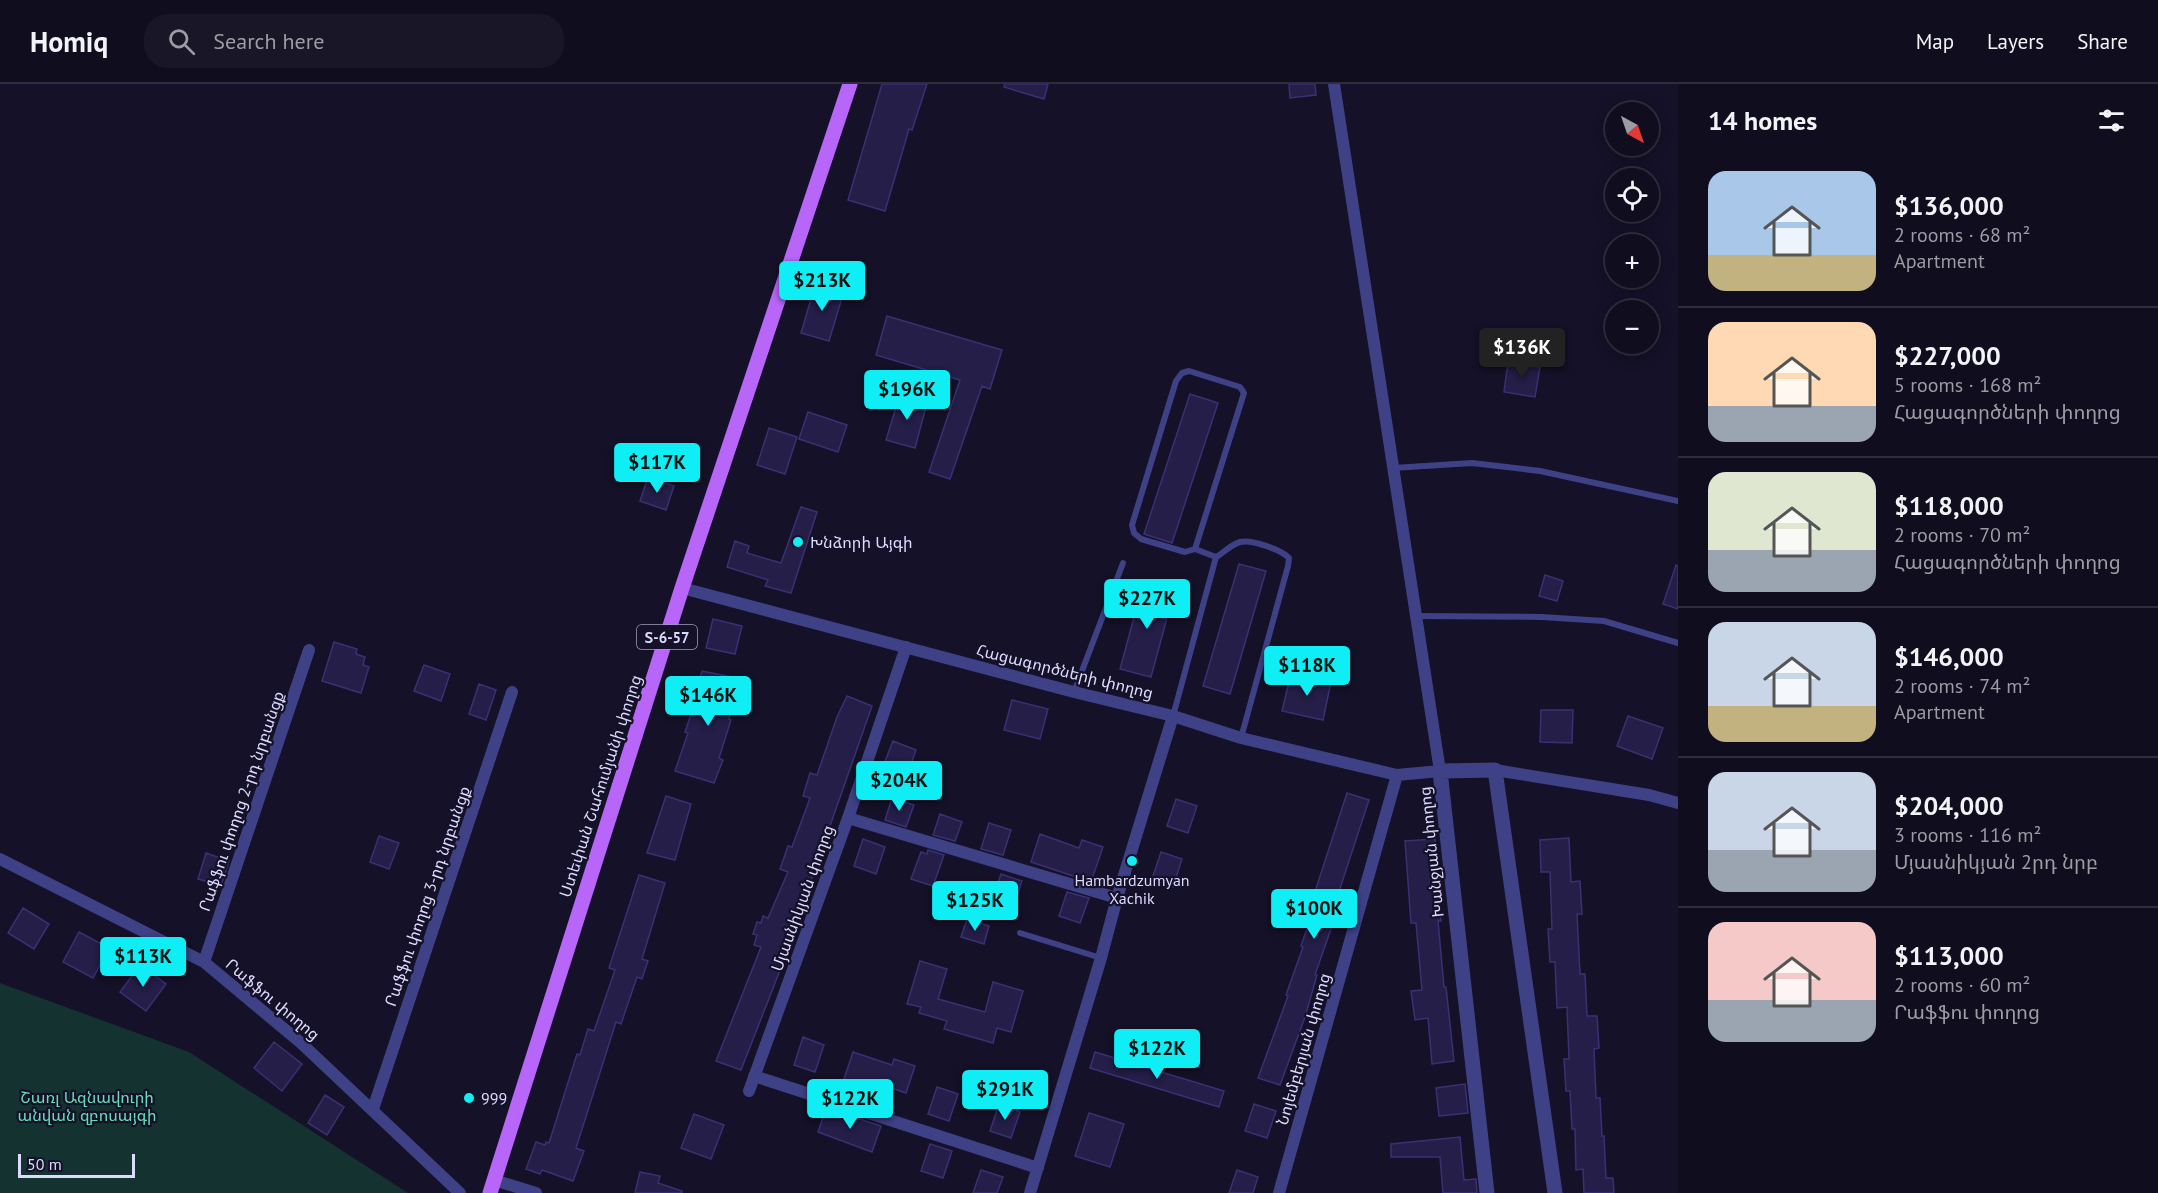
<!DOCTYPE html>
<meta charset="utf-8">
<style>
body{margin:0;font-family:"PT Sans","Noto Sans Armenian",sans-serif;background:#181627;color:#f1f3f6;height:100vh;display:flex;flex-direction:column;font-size:22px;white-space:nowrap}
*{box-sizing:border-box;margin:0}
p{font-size:20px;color:#9b9ca4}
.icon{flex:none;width:33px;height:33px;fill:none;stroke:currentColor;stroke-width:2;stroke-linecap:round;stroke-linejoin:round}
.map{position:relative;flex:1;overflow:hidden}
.side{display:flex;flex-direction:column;background:#0f0d1e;width:480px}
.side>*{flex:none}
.needle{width:39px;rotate:140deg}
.controls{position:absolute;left:1605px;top:18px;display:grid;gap:12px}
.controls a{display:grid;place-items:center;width:54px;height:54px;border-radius:50%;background:#0f0d1e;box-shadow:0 3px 15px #0003,0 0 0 2px #2f2d3c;font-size:30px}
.scale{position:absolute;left:18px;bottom:15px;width:117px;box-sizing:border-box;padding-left:6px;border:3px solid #dcdafd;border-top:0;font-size:16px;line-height:21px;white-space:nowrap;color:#dcdafd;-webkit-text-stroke:4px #141128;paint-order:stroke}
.price{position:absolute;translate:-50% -51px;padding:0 14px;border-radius:6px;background:#0feef5;color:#111;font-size:20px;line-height:39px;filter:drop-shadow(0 2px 3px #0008)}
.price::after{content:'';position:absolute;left:50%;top:36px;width:18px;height:14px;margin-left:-9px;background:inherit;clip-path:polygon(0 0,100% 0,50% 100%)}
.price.selected{background:#222;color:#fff}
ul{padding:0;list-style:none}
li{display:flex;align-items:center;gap:18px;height:150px;padding:0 30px}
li+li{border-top:2px solid #2f2d3c}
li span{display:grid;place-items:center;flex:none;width:168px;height:120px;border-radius:18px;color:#555}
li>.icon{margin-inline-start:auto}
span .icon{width:72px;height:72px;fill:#fffc;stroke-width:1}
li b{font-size:26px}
h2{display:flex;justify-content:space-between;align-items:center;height:72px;padding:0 30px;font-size:26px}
header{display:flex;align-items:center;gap:36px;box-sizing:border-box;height:84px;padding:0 30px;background:#0f0d1e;border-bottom:2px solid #2f2d3c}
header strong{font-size:28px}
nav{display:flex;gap:33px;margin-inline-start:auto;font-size:21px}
.search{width:420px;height:54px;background:#181627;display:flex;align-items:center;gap:15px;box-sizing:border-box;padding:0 21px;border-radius:24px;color:#9b9ca4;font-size:22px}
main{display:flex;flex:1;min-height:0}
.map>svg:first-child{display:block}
.green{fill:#14322f}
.building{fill:#241e48;stroke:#3a3173;stroke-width:1.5}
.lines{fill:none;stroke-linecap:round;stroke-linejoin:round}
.service{stroke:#3e4185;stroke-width:6}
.minor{stroke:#3e4185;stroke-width:12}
.tertiary{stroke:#3e4185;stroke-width:15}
.primary{stroke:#b866f9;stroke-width:15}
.poi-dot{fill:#0feef5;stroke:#141128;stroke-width:2}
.labels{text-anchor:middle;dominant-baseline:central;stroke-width:4.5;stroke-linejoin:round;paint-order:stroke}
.shield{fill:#141128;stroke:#a09ebd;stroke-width:1.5}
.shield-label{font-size:15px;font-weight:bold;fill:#dcdafd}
.poi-label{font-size:16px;fill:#dcdafd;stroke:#141128;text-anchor:start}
.street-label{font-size:16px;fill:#dcdafd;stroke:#141128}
.park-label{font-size:16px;fill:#68dcb7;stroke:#141128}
</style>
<header>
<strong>Homiq</strong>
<div class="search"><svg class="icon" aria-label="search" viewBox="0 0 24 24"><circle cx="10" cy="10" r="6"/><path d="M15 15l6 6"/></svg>Search here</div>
<nav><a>Map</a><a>Layers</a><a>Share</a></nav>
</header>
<main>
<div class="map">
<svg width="1678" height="1109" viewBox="0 0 1678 1109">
<rect width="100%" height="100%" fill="#141128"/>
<path class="green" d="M0 899 189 968 408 1109H0Z"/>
<path class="building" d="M882 0H927L912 46 909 45 885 127 848 116Z
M1004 0H1048L1044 15 1004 3Z
M1289 0H1315L1316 11 1290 14Z
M816 198 844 207 829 257 801 249Z
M887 232 1002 266 990 305 982 302 950 395 929 388 960 296 876 271Z
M1508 278 1540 283 1535 313 1504 308Z
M900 310 927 319 915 364 886 356Z
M1190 310 1218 319 1172 459 1144 450Z
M808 328 847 341 838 368 799 355Z
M769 344 797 353 785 390 757 381Z
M648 393 674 402 666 426 640 417Z
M801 423 817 428 791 509 765 502 768 496 727 483 735 457 749 462 747 469 781 479Z
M1239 480 1266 487 1230 610 1203 602Z
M1676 481 1678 482V525L1663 520Z
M1545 491 1563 497 1557 517 1539 512Z
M1143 500 1174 508 1151 593 1120 585Z
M713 535 742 542 735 570 706 564Z
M334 558 357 565 356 570 365 573 363 581 369 583 361 609 322 597Z
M424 581 450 590 441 617 414 607Z
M702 587 737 594 729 635 731 636 719 674 723 676 714 699 675 687 688 649 685 648 699 607H696Z
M1291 589 1331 598 1323 636 1282 627Z
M479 600 496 606 486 636 469 630Z
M847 612 872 622 809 802 789 848 793 849 786 871 741 986 716 977 761 863 754 861 757 851 753 850 757 838 761 839 763 832 768 834 788 788 780 785 788 762 792 763 810 714 803 712 810 689 817 691 837 633Z
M1012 616 1048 625 1040 655 1004 646Z
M1541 626H1573L1572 659 1540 658Z
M1628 632 1663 644 1652 675 1617 662Z
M893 657 916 666 906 694 882 685Z
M1347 709 1369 716 1328 841 1332 842 1315 891H1317L1305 933 1280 1001 1258 994 1288 912 1286 911 1303 863 1301 862 1316 818 1312 817Z
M666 712 691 720 675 776 647 769Z
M892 714 914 721 906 743 885 736Z
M1176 715 1197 722 1188 749 1167 742Z
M940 730 962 738 955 757 933 751Z
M989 739 1011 746 1003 771 981 765Z
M1040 750 1079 764 1082 756 1103 763 1091 798 1031 778Z
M379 752 399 759 389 785 370 778Z
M1569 754 1571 798 1580 797 1582 830H1577L1580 890H1585L1587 932H1597L1599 964 1594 965 1596 1014H1600L1602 1052H1604L1606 1094H1613L1614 1109H1584L1583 1085 1576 1086 1575 1045H1572L1570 1007H1566L1564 975H1569L1567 923 1557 924 1555 878H1550L1548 845H1552L1550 788H1541L1540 756Z
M863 755 885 763 876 790 854 782Z
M1435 755 1441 837H1438L1444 903H1446L1454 977 1432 980 1428 934 1415 936 1411 907 1422 906 1416 839H1411L1405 757Z
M928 766 944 771 933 802 911 795 921 768 927 770Z
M1161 768 1182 775 1173 803 1152 795Z
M206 769 229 777 221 802 198 795Z
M1001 790 1022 797 1013 824 992 817Z
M639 791 665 799 642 875 648 877 642 895 637 893 621 940 616 938 576 1064 584 1067 573 1097 542 1086 540 1090 526 1085 536 1058 545 1061 546 1058 549 1059 577 970 580 971 588 945 594 947 615 886 609 884Z
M1067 808 1089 814 1080 839 1059 832Z
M23 824 49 840 34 865 8 849Z
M967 835 989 842 984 860 961 853Z
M79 848 109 864 93 894 63 878Z
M920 877 947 885 938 915 985 928 993 898 1023 907 1011 948 997 944 993 959 944 945 947 937 919 929 921 923 907 920Z
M140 881 166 900 146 927 120 908Z
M803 953 824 961 815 988 794 981Z
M274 958 302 980 282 1007 254 984Z
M853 968 892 981 894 975 915 982 906 1009 868 996 866 1002 844 995Z
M1095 968 1224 1007 1219 1023 1090 984Z
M1465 1000 1468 1029 1439 1032 1436 1004Z
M937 1003 958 1010 949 1037 928 1030Z
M325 1011 344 1023 327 1051 308 1039Z
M999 1020 1020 1028 1011 1054 990 1047Z
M1254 1020 1276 1027 1267 1054 1245 1047Z
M826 1024 881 1042 872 1068 818 1048Z
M1089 1029 1124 1040 1110 1083 1075 1072Z
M694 1030 724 1041 711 1075 681 1064Z
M1460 1053 1464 1096 1476 1095 1477 1109H1443L1440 1073H1391V1060Z
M930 1060 952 1067 943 1094 921 1087Z
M981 1086 1003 1093 997 1109H973Z
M1237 1086 1258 1093 1253 1109H1229Z
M640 1088 660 1092 658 1099 682 1107V1109H635Z"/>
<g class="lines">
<path class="service" d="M1393 384 1472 379 1540 387 1678 417
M1195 465 1244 309 1240 303 1189 287 1182 289 1176 297 1132 441 1134 449 1141 455 1185 468 1195 465 1216 473
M1415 532 1542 533 1604 537 1678 559
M1074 608 1123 479
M1173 632 1216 473C1223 469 1232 460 1240 458 1252 455 1281 466 1289 474L1288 482 1241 654
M1020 849 1101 874"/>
<path class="minor" d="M682 504 1074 608 1173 632 1241 654 1397 691 1440 687 1334 0
M1495 686 1649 711 1678 719
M848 734 1117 814
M0 775 204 878 301 959 460 1109
M204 878 309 566
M754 992 1038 1084
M749 1007 848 734 906 563
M373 1025 512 608
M494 1096 536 1109
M1030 1109 1101 874 1117 814 1173 632
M1279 1109 1397 691"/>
<path class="tertiary" d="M1487 1109 1440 687 1495 686 1555 1109"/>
<path class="primary" d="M490 1109 682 504 850 0"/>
</g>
<g class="poi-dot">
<circle cx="798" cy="458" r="6"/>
<circle cx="1132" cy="777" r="6"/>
<circle cx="469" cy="1014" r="6"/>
</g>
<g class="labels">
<rect class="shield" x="637" y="541" width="60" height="24" rx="4.5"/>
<g class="shield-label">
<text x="667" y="553">Տ-6-57</text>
</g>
<g class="poi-label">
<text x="810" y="458">Խնձորի Այգի</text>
<text x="1132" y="796" text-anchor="middle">Hambardzumyan<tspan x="1132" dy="18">Xachik</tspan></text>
<text x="481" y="1014">999</text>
</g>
<g class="street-label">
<text transform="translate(1065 587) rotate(14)">Հացագործների փողոց</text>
<text transform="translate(600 702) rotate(-72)">Ստեփան Շահումյանի փողոց</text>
<text transform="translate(241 717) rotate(-71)">Րաֆֆու փողոց 2-րդ նրբանցք</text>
<text transform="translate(1431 768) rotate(-96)">Խանջյան փողոց</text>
<text transform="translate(427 812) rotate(-71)">Րաֆֆու փողոց 3-րդ նրբանցք</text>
<text transform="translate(802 814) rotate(-70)">Մյասնիկյան փողոց</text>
<text transform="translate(273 915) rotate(40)">Րաֆֆու փողոց</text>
<text transform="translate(1303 965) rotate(-74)">Նոյեմբերյան փողոց</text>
</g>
<g class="park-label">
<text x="87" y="1013">Շառլ Ազնավուրի<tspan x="87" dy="18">անվան զբոսայգի</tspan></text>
</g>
</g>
</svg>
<div class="controls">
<a><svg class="needle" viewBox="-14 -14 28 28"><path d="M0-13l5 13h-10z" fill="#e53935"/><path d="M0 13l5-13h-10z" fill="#9b9ca4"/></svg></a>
<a><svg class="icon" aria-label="locate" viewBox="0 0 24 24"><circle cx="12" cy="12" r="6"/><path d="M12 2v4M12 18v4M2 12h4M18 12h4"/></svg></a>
<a>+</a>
<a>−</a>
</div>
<div class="scale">50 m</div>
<b class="price" style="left:822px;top:228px">$213K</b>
<b class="price selected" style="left:1522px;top:295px">$136K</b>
<b class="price" style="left:907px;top:337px">$196K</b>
<b class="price" style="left:657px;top:410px">$117K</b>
<b class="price" style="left:1147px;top:546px">$227K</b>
<b class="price" style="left:1307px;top:613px">$118K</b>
<b class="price" style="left:708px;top:643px">$146K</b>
<b class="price" style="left:899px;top:728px">$204K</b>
<b class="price" style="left:975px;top:848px">$125K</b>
<b class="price" style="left:1314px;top:856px">$100K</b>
<b class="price" style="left:143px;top:904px">$113K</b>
<b class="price" style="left:1157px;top:996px">$122K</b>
<b class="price" style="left:1005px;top:1037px">$291K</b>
<b class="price" style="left:850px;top:1046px">$122K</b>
</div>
<section class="side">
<h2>14 homes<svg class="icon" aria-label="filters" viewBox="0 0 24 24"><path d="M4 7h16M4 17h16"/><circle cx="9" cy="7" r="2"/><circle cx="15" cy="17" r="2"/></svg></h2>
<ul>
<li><span style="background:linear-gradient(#a9c7e8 70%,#c2b280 0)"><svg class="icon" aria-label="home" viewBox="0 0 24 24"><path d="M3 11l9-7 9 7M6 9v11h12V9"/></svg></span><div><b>$136,000</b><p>2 rooms · 68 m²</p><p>Apartment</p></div></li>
<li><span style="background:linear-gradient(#ffd9b3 70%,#9aa5b1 0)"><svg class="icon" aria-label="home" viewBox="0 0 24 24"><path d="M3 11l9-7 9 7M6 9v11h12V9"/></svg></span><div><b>$227,000</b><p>5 rooms · 168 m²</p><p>Հացագործների փողոց</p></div></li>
<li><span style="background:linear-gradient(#dfe7d0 65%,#9aa5b1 0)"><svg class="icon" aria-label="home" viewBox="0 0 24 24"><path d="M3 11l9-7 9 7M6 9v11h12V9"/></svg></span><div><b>$118,000</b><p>2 rooms · 70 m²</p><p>Հացագործների փողոց</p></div></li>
<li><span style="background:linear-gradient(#c9d6e8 70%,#c2b280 0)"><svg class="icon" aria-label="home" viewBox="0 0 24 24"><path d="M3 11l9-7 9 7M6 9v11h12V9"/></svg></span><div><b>$146,000</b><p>2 rooms · 74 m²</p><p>Apartment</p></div></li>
<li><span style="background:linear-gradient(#c9d6e8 65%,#9aa5b1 0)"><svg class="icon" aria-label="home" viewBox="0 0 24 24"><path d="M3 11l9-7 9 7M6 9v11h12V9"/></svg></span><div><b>$204,000</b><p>3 rooms · 116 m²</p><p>Մյասնիկյան 2րդ նրբ</p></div></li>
<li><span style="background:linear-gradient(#f6c9c9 65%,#9aa5b1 0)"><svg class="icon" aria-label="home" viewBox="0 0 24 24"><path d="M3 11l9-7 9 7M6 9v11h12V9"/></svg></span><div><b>$113,000</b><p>2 rooms · 60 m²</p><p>Րաֆֆու փողոց</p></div></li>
</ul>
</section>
</main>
